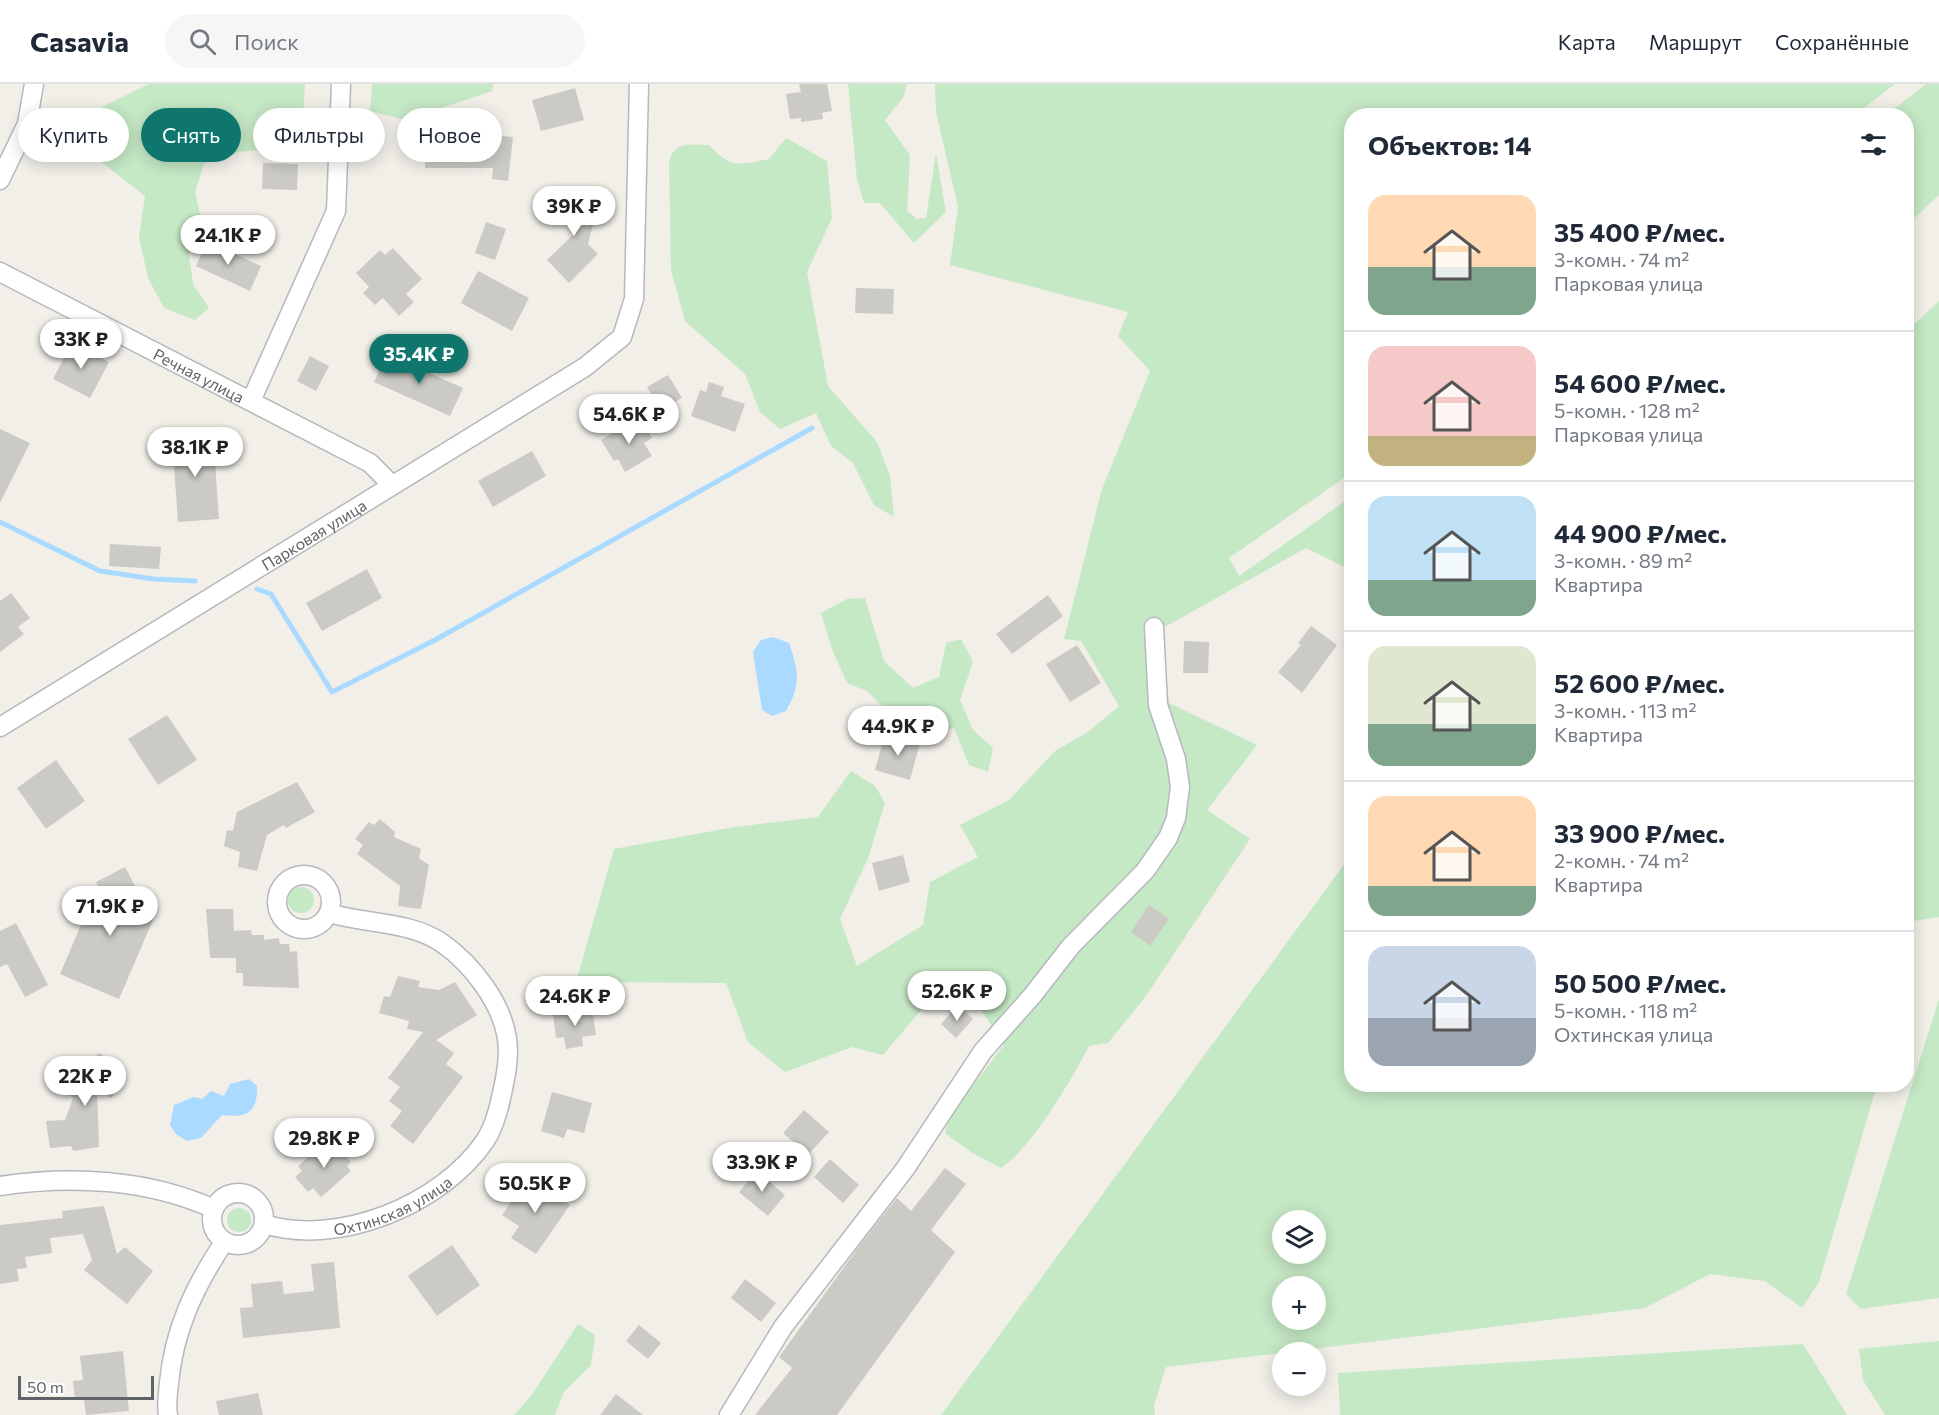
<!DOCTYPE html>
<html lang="ru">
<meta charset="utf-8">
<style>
body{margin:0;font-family:Commissioner,sans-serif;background:#f6f6f7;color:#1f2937;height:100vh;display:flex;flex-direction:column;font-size:22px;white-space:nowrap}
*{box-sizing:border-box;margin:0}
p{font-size:20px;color:#747a83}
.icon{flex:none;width:33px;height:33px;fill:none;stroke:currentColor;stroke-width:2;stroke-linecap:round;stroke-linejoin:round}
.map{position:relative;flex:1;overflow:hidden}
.details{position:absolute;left:1344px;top:24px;width:570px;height:984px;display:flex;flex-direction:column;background:#fff;border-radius:24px;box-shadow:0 3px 15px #0003}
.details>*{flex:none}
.hud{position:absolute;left:18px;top:24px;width:570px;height:54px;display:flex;gap:12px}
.controls{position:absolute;left:1272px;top:1126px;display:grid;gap:12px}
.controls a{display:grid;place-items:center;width:54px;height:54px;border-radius:50%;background:#fff;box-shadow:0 3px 15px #0003;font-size:30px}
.scale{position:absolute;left:18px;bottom:15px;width:136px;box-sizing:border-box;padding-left:6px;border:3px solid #5f6368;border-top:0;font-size:16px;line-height:21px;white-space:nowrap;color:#5f6368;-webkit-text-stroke:4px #fff;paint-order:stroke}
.price{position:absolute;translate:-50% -51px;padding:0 14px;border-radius:21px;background:#fff;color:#222;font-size:20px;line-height:39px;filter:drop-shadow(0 2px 3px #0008)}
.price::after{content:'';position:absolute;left:50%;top:36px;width:18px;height:14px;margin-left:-9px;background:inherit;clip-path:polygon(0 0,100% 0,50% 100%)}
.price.current{background:#0f766e;color:#fff}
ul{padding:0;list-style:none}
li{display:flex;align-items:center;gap:18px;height:150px;padding:0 24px}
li+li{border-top:2px solid #e0e1e3}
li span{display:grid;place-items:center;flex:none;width:168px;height:120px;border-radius:18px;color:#555}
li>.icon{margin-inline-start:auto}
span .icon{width:72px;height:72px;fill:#fffc;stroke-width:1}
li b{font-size:26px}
h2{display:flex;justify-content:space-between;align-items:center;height:72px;padding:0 24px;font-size:26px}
.tag{padding:0 21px;border-radius:27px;background:#fff;box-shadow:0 3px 15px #0003;font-size:21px;line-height:54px}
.tag.current{background:#0f766e;color:#fff}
header{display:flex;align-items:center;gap:36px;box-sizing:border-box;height:84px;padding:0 30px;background:#fff;border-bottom:2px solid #e0e1e3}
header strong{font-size:28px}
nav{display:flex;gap:33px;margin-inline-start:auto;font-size:21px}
.search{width:420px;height:54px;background:#f6f6f7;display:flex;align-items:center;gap:15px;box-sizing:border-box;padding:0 21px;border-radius:33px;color:#747a83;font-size:22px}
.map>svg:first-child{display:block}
.green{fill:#c5e8c5;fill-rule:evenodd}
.water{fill:#aadaff}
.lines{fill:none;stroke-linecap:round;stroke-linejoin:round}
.stream{stroke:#aadaff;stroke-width:5}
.building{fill:#cccac5}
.minor-casing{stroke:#b5b8bc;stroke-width:21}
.minor{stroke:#fff;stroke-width:18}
.labels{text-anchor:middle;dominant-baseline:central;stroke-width:6;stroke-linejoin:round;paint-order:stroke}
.street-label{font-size:16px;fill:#5f6368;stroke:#fff}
</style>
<header>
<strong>Casavia</strong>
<div class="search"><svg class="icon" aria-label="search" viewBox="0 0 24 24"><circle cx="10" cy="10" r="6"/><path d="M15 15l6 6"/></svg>Поиск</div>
<nav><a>Карта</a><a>Маршрут</a><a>Сохранённые</a></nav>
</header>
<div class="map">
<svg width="1939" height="1331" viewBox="0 0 1939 1331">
<rect width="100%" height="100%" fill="#f1efe8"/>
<path class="green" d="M149 0H305L302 48 280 64 239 68 204 80 195 108 203 144 189 171 193 200 209 224 195 236 164 224 148 194 139 153 145 112 95 73 79 47 90 29Z
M372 0H493L492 7 406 36 370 27Z
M848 0H907L903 14 885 36 910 71 907 127 917 135 926 134 936 69 946 128 914 159 880 119H864L857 96Z
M935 0H1895L1855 31 1352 32 1351 389 1229 474 1239 492 1351 413V486L1306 464 1161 545 1169 619 1257 661 1207 726 1250 755 1146 912 1108 959 1089 962C1072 995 1031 1065 1001 1084L971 1068 945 1049 948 1034 1004 961 955 886 883 971 852 963 785 988 748 958 726 899 576 898 614 765 735 743 818 733 851 687 875 702 885 719 868 774 840 835 857 882 923 841 930 798 978 773 960 741 1009 716 1055 667 1088 648 1119 622 1081 557 1064 555 1102 405 1150 287 1118 252 1128 228 950 181 958 123 936 28Z
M1926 0H1939V111L1907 141 1906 32 1886 31Z
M786 54 827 77 832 134 807 188 828 302 877 358 890 392 894 433 874 421 853 379 831 362 816 329 780 345 760 328 745 290 685 237 671 186 669 77C676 56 690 61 709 61 730 85 739 81 769 75Z
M1939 217V833L1907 838V247Z
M865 514 884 577 913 604 939 593 946 559 961 555 973 578 960 616 973 646 993 664 988 688 969 681 954 644 924 649 891 631 867 607 847 599 832 565 821 529 847 515Z
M1351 771 1352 1000 1877 1001 1819 1198 1802 1224 1765 1197 1710 1190 1645 1224 1166 1283 1154 1321 1155 1331H941ZM1282 1137H1316V1170H1282ZM1282 1203H1316V1236H1282Z
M288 816a13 13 0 1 1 26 0a13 13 0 1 1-26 0Z
M1939 915V1214L1861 1225 1846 1210Z
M227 1136a12 12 0 1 1 24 0a12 12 0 1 1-24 0Z
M578 1240 595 1251 591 1281 564 1308 555 1331H514L531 1312Z
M1939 1257V1331H1885L1863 1296 1859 1265Z
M1803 1260 1847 1331H1340L1338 1289Z"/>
<path class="water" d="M773 553 789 559C799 588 801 600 786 627L772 632 762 626 753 568 761 556Z
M249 995 257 1002C258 1029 246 1034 222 1031L201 1054 187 1057 176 1050 170 1041 174 1021 194 1013 202 1015 211 1007 224 1012 230 1000Z"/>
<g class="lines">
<path class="stream" d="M0 438 100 487 154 495 195 497
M257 505 271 510 332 608 435 556 812 344"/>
</g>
<path class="building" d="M799 0H827L832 27 822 29 823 35 801 38V34L790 35 786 10 801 8Z
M575 4 584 36 541 47 532 16Z
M425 41H476V49L513 53 508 97 492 95 493 84H425Z
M263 79 298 80 297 106 262 105Z
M555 111 598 121 588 160 598 170 569 199 547 176 583 141 550 133Z
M486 138 506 145 495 176 475 169Z
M207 157 261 182 250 207 196 182Z
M393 164 422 195 406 210 414 218 399 232 383 214 375 221 363 209 369 203 356 189 380 166 385 171Z
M478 187 529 214 512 247 461 219Z
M856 204 894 205 893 230 855 229Z
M72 259 109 278 90 314 53 295Z
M387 270 463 304 450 332 374 298Z
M310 272 329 282 316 307 297 297Z
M668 291 682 314 661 326 647 303Z
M709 298 724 303 721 312 745 320 735 348 691 332 700 306 706 308Z
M640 333 652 354 644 359 652 372 625 388 618 375 614 377 601 356Z
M0 345 30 359 0 419Z
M213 351 219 435 178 438 172 354Z
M532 367 546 392 493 423 478 397Z
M110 460 161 463 159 485 109 482Z
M367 485 382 514 322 547 306 519Z
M11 509 30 534 18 543 24 550 0 568V517Z
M1048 511 1063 532 1012 570 996 550Z
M1311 542 1337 561 1302 609 1278 588 1301 561 1298 559Z
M1184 557 1209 558 1208 589H1183Z
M1077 561 1101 599 1070 618 1046 580Z
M167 631 197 676 158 701 128 655Z
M885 650 920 659 910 696 875 686Z
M56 676 85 717 46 745 17 704Z
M297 698 315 728 286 744 284 741 267 751 257 787 238 783 240 768 224 762 227 746 233 747 237 728Z
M380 735 395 748 394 753 421 765 419 774 429 781 421 825 398 822 400 802 357 770 363 761 355 755 369 738 374 741Z
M903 771 910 798 879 807 872 779Z
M125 783 153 836 119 915 60 890 81 841 105 814 96 798Z
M1149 821 1169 835 1150 862 1131 848Z
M206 825H233L234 847 251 846 252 851H264V856L279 854 280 860H289L290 868 297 867 299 904 243 902V889H236V874H210Z
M16 839 48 901 25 913 7 880 0 883V847Z
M398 892 420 897 418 903 439 906 455 898 477 931 436 956 454 969 446 980 463 993 413 1060 390 1042 402 1027 389 1017 400 1003 388 994 423 948 407 945 409 937 379 929 384 912 390 913Z
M958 921 973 935 956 954 941 940Z
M592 924 596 951 582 953 583 962 566 965 564 953 556 954 553 930Z
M99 969 118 981 112 989 123 998 111 1014 97 1004 99 1063 73 1067 71 1062 50 1064 46 1037 65 1036 73 1014 66 1007Z
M552 1008 592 1019 584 1049 567 1045 564 1054 541 1047Z
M804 1026 829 1048 808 1071 783 1049Z
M331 1054 351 1078 347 1082 351 1087 321 1113 313 1104 308 1108 295 1093 302 1087 298 1082Z
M830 1075 859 1101 843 1119 814 1093Z
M945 1084 966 1100 931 1146 955 1168 837 1331H755L792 1284 779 1273 863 1157 897 1114 911 1127Z
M757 1087 785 1111 768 1132 739 1108Z
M529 1092 570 1121 536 1170 511 1154 519 1142 502 1131Z
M104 1122 117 1170 125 1163 153 1187 127 1220 84 1186 92 1176 83 1150 50 1154 52 1169 25 1173 27 1184 17 1185 19 1197 0 1200V1141L63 1134 62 1127Z
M452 1161 480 1201 437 1232 408 1192Z
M334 1178 340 1244 243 1254 240 1224 253 1223 251 1200 282 1197 284 1210 314 1207 311 1180Z
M745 1195 776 1219 761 1238 731 1214Z
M639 1241 661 1259 648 1275 626 1257Z
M123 1267 129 1327 86 1331 84 1315 75 1316 73 1297 83 1296 80 1272Z
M258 1309 263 1331H219L216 1317Z
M616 1310 643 1331H600Z"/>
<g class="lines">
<defs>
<g id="minor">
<path d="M0 96 27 40 34 0"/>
<path id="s1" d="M0 188 370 379 392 401"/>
<path d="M251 317 336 127 341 0"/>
<path id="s2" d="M0 643 585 283 622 253 634 215 639 0"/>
<circle cx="304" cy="818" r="27"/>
<path d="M0 1102C70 1091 148 1095 214 1125"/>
<circle cx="238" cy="1135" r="26"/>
<path id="s3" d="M264 1140C338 1163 441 1121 485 1057 493 1045 498 1028 501 1014 505 996 510 974 507 955 502 919 472 880 442 859 410 837 365 840 329 829"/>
<path d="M168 1331C166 1321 168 1309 169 1299 174 1245 195 1202 224 1158"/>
<path d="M729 1331 783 1243 905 1085 983 967 1032 912 1071 862 1145 787 1168 754 1176 734 1180 703 1176 675 1158 621 1154 543"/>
</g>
</defs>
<use href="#minor" class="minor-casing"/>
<use href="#minor" class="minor"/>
</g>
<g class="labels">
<g class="street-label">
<text stroke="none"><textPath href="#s1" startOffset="224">Речная улица</textPath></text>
<text stroke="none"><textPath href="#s2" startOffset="368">Парковая улица</textPath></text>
<text stroke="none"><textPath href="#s3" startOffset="134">Охтинская улица</textPath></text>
</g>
</g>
</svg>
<div class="controls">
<a><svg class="icon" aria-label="layers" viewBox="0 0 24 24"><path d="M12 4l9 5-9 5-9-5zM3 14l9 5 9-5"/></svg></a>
<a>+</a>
<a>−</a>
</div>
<div class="scale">50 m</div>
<b class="price" style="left:574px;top:153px">39K ₽</b>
<b class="price" style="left:228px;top:182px">24.1K ₽</b>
<b class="price" style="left:81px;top:286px">33K ₽</b>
<b class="price current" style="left:419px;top:301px">35.4K ₽</b>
<b class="price" style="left:629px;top:361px">54.6K ₽</b>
<b class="price" style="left:195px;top:394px">38.1K ₽</b>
<b class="price" style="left:898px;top:673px">44.9K ₽</b>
<b class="price" style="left:110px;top:853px">71.9K ₽</b>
<b class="price" style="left:957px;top:938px">52.6K ₽</b>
<b class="price" style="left:575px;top:943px">24.6K ₽</b>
<b class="price" style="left:85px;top:1023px">22K ₽</b>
<b class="price" style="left:324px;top:1085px">29.8K ₽</b>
<b class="price" style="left:762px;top:1109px">33.9K ₽</b>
<b class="price" style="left:535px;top:1130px">50.5K ₽</b>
<div class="hud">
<a class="tag">Купить</a>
<a class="tag current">Снять</a>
<a class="tag">Фильтры</a>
<a class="tag">Новое</a>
</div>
<section class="details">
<h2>Объектов: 14<svg class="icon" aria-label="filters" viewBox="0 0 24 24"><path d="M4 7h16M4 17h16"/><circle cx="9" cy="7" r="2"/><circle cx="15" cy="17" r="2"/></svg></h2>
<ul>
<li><span style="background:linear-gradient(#ffd9b3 60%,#7fa58c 0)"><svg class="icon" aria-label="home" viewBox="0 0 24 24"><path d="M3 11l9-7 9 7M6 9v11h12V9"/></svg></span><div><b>35 400 ₽/мес.</b><p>3-комн. · 74 m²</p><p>Парковая улица</p></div></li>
<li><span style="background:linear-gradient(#f6c9c9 75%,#c2b280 0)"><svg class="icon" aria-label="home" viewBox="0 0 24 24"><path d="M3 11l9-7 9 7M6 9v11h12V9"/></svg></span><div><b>54 600 ₽/мес.</b><p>5-комн. · 128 m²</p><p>Парковая улица</p></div></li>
<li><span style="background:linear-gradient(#bfe0f5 70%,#7fa58c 0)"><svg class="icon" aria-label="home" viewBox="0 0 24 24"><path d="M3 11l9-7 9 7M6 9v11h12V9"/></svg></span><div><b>44 900 ₽/мес.</b><p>3-комн. · 89 m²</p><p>Квартира</p></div></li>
<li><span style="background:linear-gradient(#dfe7d0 65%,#7fa58c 0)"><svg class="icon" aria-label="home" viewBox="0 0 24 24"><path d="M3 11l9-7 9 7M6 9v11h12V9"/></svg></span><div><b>52 600 ₽/мес.</b><p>3-комн. · 113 m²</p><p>Квартира</p></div></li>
<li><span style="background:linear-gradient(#ffd9b3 75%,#7fa58c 0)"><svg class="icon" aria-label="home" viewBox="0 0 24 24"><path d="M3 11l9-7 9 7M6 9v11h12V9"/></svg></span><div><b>33 900 ₽/мес.</b><p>2-комн. · 74 m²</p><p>Квартира</p></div></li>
<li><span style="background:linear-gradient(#c9d6e8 60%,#9aa5b1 0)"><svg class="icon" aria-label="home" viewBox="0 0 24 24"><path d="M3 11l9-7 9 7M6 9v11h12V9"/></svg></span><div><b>50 500 ₽/мес.</b><p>5-комн. · 118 m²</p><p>Охтинская улица</p></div></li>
</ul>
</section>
</div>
